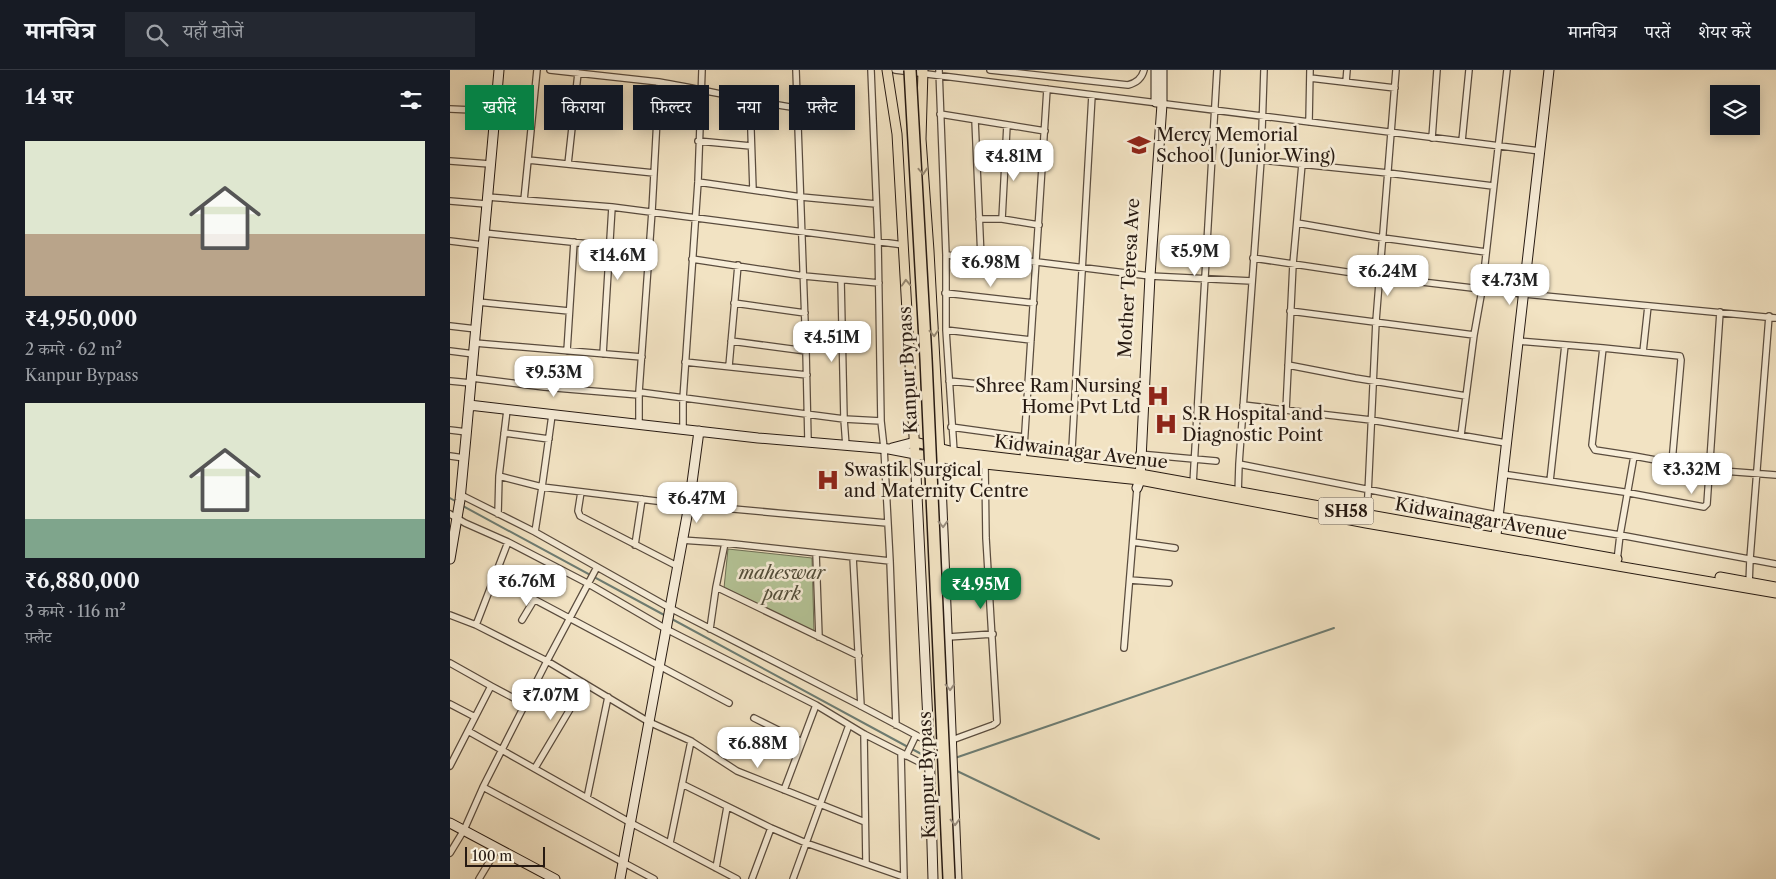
<!DOCTYPE html>
<html lang="hi">
<meta charset="utf-8">
<style>
body{margin:0;font-family:"Libre Caslon Text","Noto Serif Devanagari",serif;background:#242831;color:#f1f3f6;height:100vh;display:flex;flex-direction:column;font-size:19px;white-space:nowrap}
*{box-sizing:border-box;margin:0}
p{font-size:16px;color:#9ea1a6}
.icon{flex:none;width:28px;height:28px;fill:none;stroke:currentColor;stroke-width:2;stroke-linecap:round;stroke-linejoin:round}
.map{position:relative;flex:1;overflow:hidden}
.sheet{display:flex;flex-direction:column;background:#171b24;width:450px}
.sheet>*{flex:none}
.guide{position:absolute;left:15px;top:15px;width:475px;height:45px;display:flex;gap:10px}
.buttons{position:absolute;left:1260px;top:15px;display:grid;gap:10px}
.buttons a{display:grid;place-items:center;width:50px;height:50px;border-radius:0px;background:#171b24;box-shadow:0 2px 12px #0003;font-size:25px}
.scale{position:absolute;left:15px;bottom:12px;width:80px;box-sizing:border-box;padding-left:5px;border:2px solid #271a12;border-top:0;font-size:14px;line-height:18px;white-space:nowrap;color:#271a12;-webkit-text-stroke:4px #f7edd8;paint-order:stroke}
.price{position:absolute;translate:-50% -42px;padding:0 11px;border-radius:10px;background:#fff;color:#222;font-size:16px;line-height:32px;filter:drop-shadow(0 1px 2px #0008)}
.price::after{content:'';position:absolute;left:50%;top:30px;width:15px;height:11px;margin-left:-8px;background:inherit;clip-path:polygon(0 0,100% 0,50% 100%)}
.price.selected{background:#0b8043;color:#fff}
ul{padding:0;list-style:none}
li{display:grid;align-content:center;gap:10px;height:265px;padding:0 25px}
li span{display:grid;place-items:center;height:155px;border-radius:0px;color:#555}
li>.icon{margin-inline-start:auto}
span .icon{width:90px;height:90px;fill:#fffc;stroke-width:1}
li b{font-size:21px}
h2{display:flex;justify-content:space-between;align-items:center;height:60px;padding:0 25px;font-size:21px}
.chip{padding:0 18px;border-radius:0px;background:#171b24;box-shadow:0 2px 12px #0003;font-size:18px;line-height:45px}
.chip.selected{background:#0b8043;color:#fff}
header{display:flex;align-items:center;gap:30px;box-sizing:border-box;height:70px;padding:0 25px;background:#171b24;border-bottom:1px solid #363941}
header strong{font-size:24px}
nav{display:flex;gap:28px;margin-inline-start:auto;font-size:18px}
.search{width:350px;height:45px;background:#242831;display:flex;align-items:center;gap:12px;box-sizing:border-box;padding:0 18px;border-radius:0px;color:#9ea1a6;font-size:19px}
main{display:flex;flex:1;min-height:0}
.map>svg:first-child{display:block}
.green{fill:#b5c598;stroke:#6e7055}
.lines{fill:none;stroke-linecap:round;stroke-linejoin:round}
.stream{stroke:#6d7c72;stroke-width:2}
.street-casing{stroke:#5a4c3e;stroke-width:8}
.secondary-casing{stroke:#271a12;stroke-width:11}
.primary-casing{stroke:#271a12;stroke-width:11}
.street{stroke:#f7edd8;stroke-width:5.5}
.secondary{stroke:#f7edd8;stroke-width:9}
.primary{stroke:#f2e3c3;stroke-width:9}
.highway-bridge-casing{stroke:#271a12;stroke-width:14;stroke-linecap:butt}
.highway-bridge{stroke:#f2e3c3;stroke-width:11}
.oneway{stroke:#978973}
.oneway2{stroke:#998e7f}
.labels{text-anchor:middle;dominant-baseline:central;stroke-width:5;stroke-linejoin:round;paint-order:stroke}
.shield{fill:#f7edd8;stroke:#65594d;stroke-width:1}
.shield-label{font-size:16px;font-weight:bold;fill:#271a12}
.poi-label{font-size:18px;fill:#271a12;stroke:#f7edd8;text-anchor:start}
.street-label{font-size:18px;fill:#271a12;stroke:#f7edd8}
.park-label{font-size:18px;font-style:italic;fill:#524d3a;stroke:#f7edd8}
</style>
<header>
<strong>मानचित्र</strong>
<div class="search"><svg class="icon" aria-label="search" viewBox="0 0 24 24"><circle cx="10" cy="10" r="6"/><path d="M15 15l6 6"/></svg>यहाँ खोजें</div>
<nav><a>मानचित्र</a><a>परतें</a><a>शेयर करें</a></nav>
</header>
<main>
<section class="sheet">
<h2>14 घर<svg class="icon" aria-label="filters" viewBox="0 0 24 24"><path d="M4 7h16M4 17h16"/><circle cx="9" cy="7" r="2"/><circle cx="15" cy="17" r="2"/></svg></h2>
<ul>
<li><span style="background:linear-gradient(#dfe7d0 60%,#b9a48a 0)"><svg class="icon" aria-label="home" viewBox="0 0 24 24"><path d="M3 11l9-7 9 7M6 9v11h12V9"/></svg></span><div><b>₹4,950,000</b><p>2 कमरे · 62 m²</p><p>Kanpur Bypass</p></div></li>
<li><span style="background:linear-gradient(#dfe7d0 75%,#7fa58c 0)"><svg class="icon" aria-label="home" viewBox="0 0 24 24"><path d="M3 11l9-7 9 7M6 9v11h12V9"/></svg></span><div><b>₹6,880,000</b><p>3 कमरे · 116 m²</p><p>फ़्लैट</p></div></li>
</ul>
</section>
<div class="map">
<svg width="1326" height="809" viewBox="0 0 1326 809">
<rect width="100%" height="100%" fill="#f2e3c3"/>
<filter id="stains"><feTurbulence type="fractalNoise" baseFrequency=".004" numOctaves="4"/><feColorMatrix values="0 0 0 0 .2 0 0 0 0 .09 0 0 0 0 .02 0 0 0 .5 -.17"/></filter>
<radialGradient id="worn" r=".72"><stop offset=".6" stop-color="#630" stop-opacity="0"/><stop offset="1" stop-color="#630" stop-opacity=".3"/></radialGradient>
<path class="green" d="M278 479 362 488 364 562 274 518Z"/>
<g class="lines">
<path class="stream" d="M0 428 7 432
M11 435 216 546
M220 548 458 677
M462 679 475 686
M505 688 884 558
M507 701 649 769"/>
<defs>
<path id="street" d="M100 0 209 12 202 141 189 322V354
M346 0 356 281 358 371
M445 0 1090 81
M489 0 496 185V260L581 270
M540 0 678 15C686 13 692 8 694 0
M860 8 945 18
M209 12C255 20 301 31 347 38
M896 12 897 0
M300 31 303 120
M0 39 45 41
M490 44 595 61
M525 50 531 188
M859 52 860 0
M557 55 552 149 589 155
M982 68 987 0
M248 71 301 76
M1012 71 1019 0
M78 90 204 103
M811 90 938 103 1043 116
M0 91 40 94
M118 94 128 3
M248 112 351 127 426 134
M37 127 162 137 454 175
M74 130 87 0
M0 131 36 134
M529 149H552
M847 153 933 168 1036 182
M34 163 160 176
M0 171 33 175
M496 185 587 192 700 206 802 211
M803 188 930 207 1073 224 1326 248
M242 189 354 206 429 213
M391 210 394 349 396 376
M495 223 584 233
M28 232 119 241
M284 233 355 243
M840 241 1024 265
M0 256 26 259
M496 260 504 382
M281 271 356 281
M1068 271 1153 278 1142 375 1145 380 1184 386
M25 273 192 287
M1153 278 1230 286 1231 290 1222 392
M0 281 24 284
M117 281 124 172
M1193 282 1198 236
M153 284 162 137
M235 292 357 305
M838 295 905 308 1016 326
M279 296 288 195
M22 308 94 317 189 325
M0 311 21 313
M499 311 578 319
M189 322 394 349 431 351
M793 335 921 350 1056 373
M57 340 49 406 92 417 102 345
M836 340 843 194 852 94
M501 357 574 367
M0 360 17 362
M233 360V329L248 112 252 0
M54 363 99 369
M1011 365 1024 265 1032 220 1057 0
M689 384 766 391
M0 386 14 388
M573 393 597 19
M789 394 1047 445 1170 465 1326 494
M621 396 642 25
M1052 404 1174 422 1254 437 1257 434 1270 242
M1100 411 1115 275
M743 414 767 0
M131 422 128 441 130 446 227 496
M11 425 85 462
M788 425 789 394 811 90 814 0
M0 444 15 453 58 472 137 513 216 559 366 635 414 664 479 697
M48 444 49 406
M917 446 926 251 946 0
M437 453 239 435 92 417 85 462 220 538 411 636 479 672
M231 470 275 473 440 491 434 378 431 351 428 171 421 0
M683 472 725 478
M275 473 266 517 409 586
M185 475 192 429
M366 483 369 567
M403 487 411 636
M440 491 446 655
M1167 491 1170 465 1184 386 1260 400 1326 405
M44 508 279 633
M680 510 719 513
M1299 514 1300 489 1319 246
M0 545 26 555 97 591 199 652 241 671 287 701 415 752
M72 550 84 530
M26 555 58 472
M260 559 266 517
M498 567 543 564
M674 578 687 418
M0 593 41 616
M0 634 25 647
M304 648 352 672
M18 661 181 753 287 809
M414 664 416 793
M502 670 543 655 547 652 536 468 535 394
M451 683 454 809
M456 686 466 665
M0 696 41 616 75 634
M85 698 135 614
M232 714 321 758 356 773 454 807
M33 717 204 809
M334 720 366 635
M137 728 158 627
M220 773 241 671
M0 783 14 760 33 717 97 591 147 497
M266 798 277 737
M29 809 47 779
M302 809 321 758
M343 809 399 655"/>
<path id="secondary" d="M706 32V0
M19 335 308 368 439 379 465 384 479 672 483 809
M442 378 465 372
M490 388 507 809
M687 418 690 410 700 206 712 34V0
M1045 474 1099 0
M0 489 10 430 16 367 49 0
M0 753 105 809
M170 809 239 435 249 361"/>
<path id="primary" d="M437 0 447 64 465 384 535 394 690 410 916 453 1326 523
M473 0 471 69 479 181 490 384
M465 372 504 382 690 404 1167 489
M1270 507 1326 517"/>
</defs>
<use href="#street" class="street-casing"/>
<use href="#secondary" class="secondary-casing"/>
<use href="#primary" class="primary-casing"/>
<use href="#street" class="street"/>
<use href="#secondary" class="secondary"/>
<use href="#primary" class="primary"/>
<defs>
<path id="highway-bridge" d="M460 0 476 289 499 809"/>
</defs>
<use href="#highway-bridge" class="highway-bridge-casing"/>
<use href="#highway-bridge" class="highway-bridge"/>
</g>
<defs><path id="oneway-chevron" d="M-2-3.5L2.5 0L-2 3.5" fill="none" stroke-width="1.6" stroke-linecap="round" stroke-linejoin="round" transform="scale(1.25)"/></defs>
<g class="oneway">
<use href="#oneway-chevron" transform="translate(473 101) rotate(86)"/>
<use href="#oneway-chevron" transform="translate(456 213) rotate(-93)"/>
<use href="#oneway-chevron" transform="translate(484 263) rotate(87)"/>
</g>
<g class="oneway2">
<use href="#oneway-chevron" transform="translate(493 454) rotate(88)"/>
<use href="#oneway-chevron" transform="translate(500 617) rotate(88)"/>
<use href="#oneway-chevron" transform="translate(505 752) rotate(88)"/>
</g>
<defs>
<symbol id="school-bare" viewBox="-9 -9 18 18"><path d="M0-5L7-2L0 1L-7-2ZM-4 1L0 2.5L4 1V4Q0 6-4 4Z" fill="#8f2418" stroke="#f7edd8" stroke-width="2.5" paint-order="stroke"/></symbol>
<symbol id="hospital-bare" viewBox="-9 -9 18 18"><path d="M-5-5h3v3.5h4V-5h3V5h-3V1.5h-4V5h-3Z" fill="#8f2418" stroke="#f7edd8" stroke-width="2.5" paint-order="stroke"/></symbol>
</defs>
<g fill-rule="evenodd">
<use href="#school-bare" x="673" y="59" width="32" height="32"/>
<use href="#hospital-bare" x="692" y="310" width="32" height="32"/>
<use href="#hospital-bare" x="700" y="338" width="32" height="32"/>
<use href="#hospital-bare" x="362" y="394" width="32" height="32"/>
</g>
<g class="labels">
<rect class="shield" x="868.5" y="427.5" width="55" height="27" rx="4"/>
<g class="shield-label">
<text x="896" y="441">SH58</text>
</g>
<g class="poi-label">
<text x="706" y="65">Mercy Memorial<tspan x="706" dy="21">School (Junior Wing)</tspan></text>
<text x="691" y="316" text-anchor="end">Shree Ram Nursing<tspan x="691" dy="21">Home Pvt Ltd</tspan></text>
<text x="732" y="344">S.R Hospital and<tspan x="732" dy="21">Diagnostic Point</tspan></text>
<text x="394" y="400">Swastik Surgical<tspan x="394" dy="21">and Maternity Centre</tspan></text>
</g>
<g class="street-label">
<text transform="translate(679 208) rotate(-87)">Mother Teresa Ave</text>
<text transform="translate(458 300) rotate(-93)">Kanpur Bypass</text>
<text transform="translate(631 382) rotate(7)">Kidwainagar Avenue</text>
<text transform="translate(1031 449) rotate(10)">Kidwainagar Avenue</text>
<text transform="translate(477 705) rotate(-92)">Kanpur Bypass</text>
</g>
<g class="park-label">
<text x="332" y="503">maheswar<tspan x="332" dy="21">park</tspan></text>
</g>
</g>
<rect width="100%" height="100%" filter="url(#stains)"/>
<rect width="100%" height="100%" fill="url(#worn)"/>
</svg>
<div class="buttons">
<a><svg class="icon" aria-label="layers" viewBox="0 0 24 24"><path d="M12 4l9 5-9 5-9-5zM3 14l9 5 9-5"/></svg></a>
</div>
<div class="scale">100 m</div>
<b class="price" style="left:564px;top:112px">₹4.81M</b>
<b class="price" style="left:745px;top:207px">₹5.9M</b>
<b class="price" style="left:168px;top:211px">₹14.6M</b>
<b class="price" style="left:541px;top:218px">₹6.98M</b>
<b class="price" style="left:938px;top:227px">₹6.24M</b>
<b class="price" style="left:1060px;top:236px">₹4.73M</b>
<b class="price" style="left:382px;top:293px">₹4.51M</b>
<b class="price" style="left:104px;top:328px">₹9.53M</b>
<b class="price" style="left:1242px;top:425px">₹3.32M</b>
<b class="price" style="left:247px;top:454px">₹6.47M</b>
<b class="price" style="left:77px;top:537px">₹6.76M</b>
<b class="price selected" style="left:531px;top:540px">₹4.95M</b>
<b class="price" style="left:101px;top:651px">₹7.07M</b>
<b class="price" style="left:308px;top:699px">₹6.88M</b>
<div class="guide">
<a class="chip selected">खरीदें</a>
<a class="chip">किराया</a>
<a class="chip">फ़िल्टर</a>
<a class="chip">नया</a>
<a class="chip">फ़्लैट</a>
</div>
</div>
</main>
